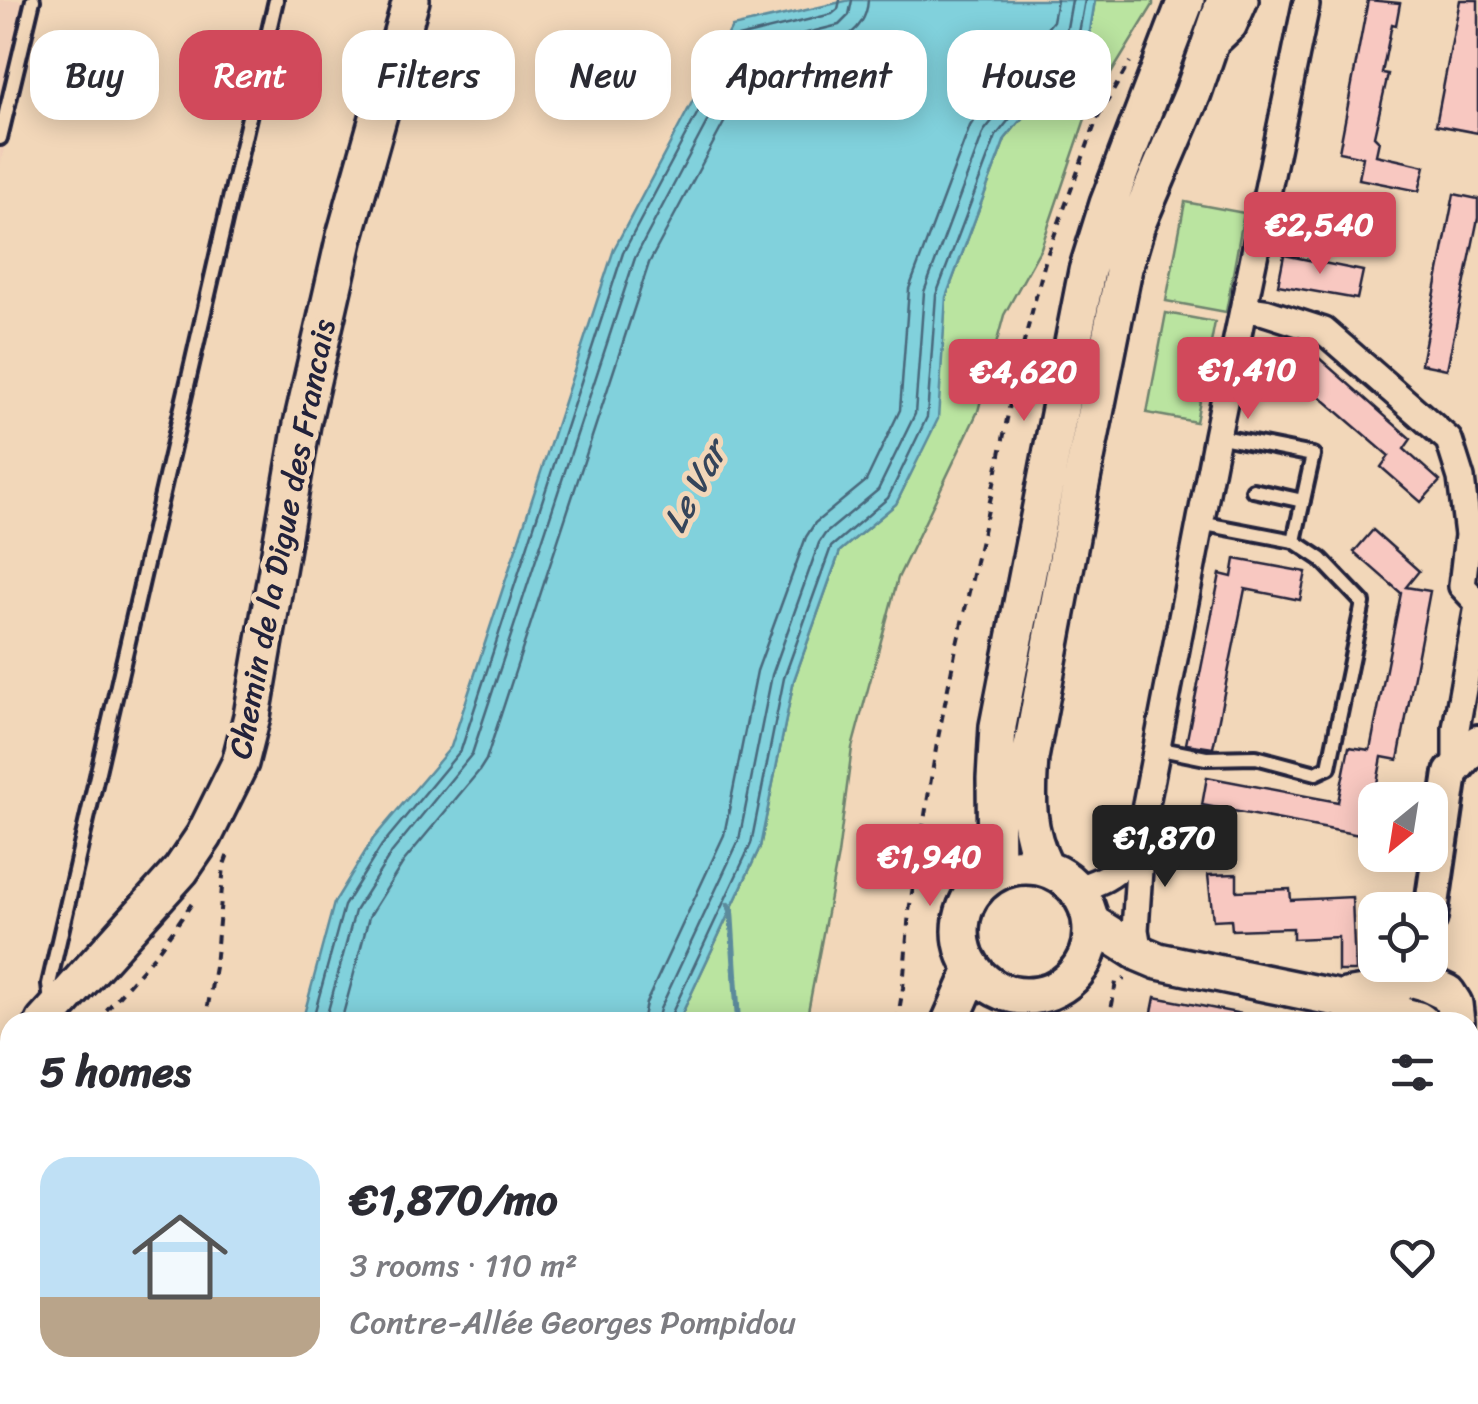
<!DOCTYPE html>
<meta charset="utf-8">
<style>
body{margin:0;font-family:Sriracha,sans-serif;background:#f2f2f3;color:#2b2b33;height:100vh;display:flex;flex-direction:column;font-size:38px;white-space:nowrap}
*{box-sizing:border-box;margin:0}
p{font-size:32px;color:#7c7c81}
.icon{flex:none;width:55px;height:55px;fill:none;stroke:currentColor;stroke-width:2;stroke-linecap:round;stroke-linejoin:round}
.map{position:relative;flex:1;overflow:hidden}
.drawer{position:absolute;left:0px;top:1012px;width:1480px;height:392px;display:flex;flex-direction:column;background:#fff;border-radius:30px 30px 0 0;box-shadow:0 5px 25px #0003}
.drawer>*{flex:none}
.top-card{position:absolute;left:30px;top:30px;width:1420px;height:90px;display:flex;gap:20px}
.needle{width:65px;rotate:210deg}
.buttons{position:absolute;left:1358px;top:782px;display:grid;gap:20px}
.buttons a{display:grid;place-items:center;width:90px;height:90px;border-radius:20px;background:#fff;box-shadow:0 5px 25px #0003;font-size:50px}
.price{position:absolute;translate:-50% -85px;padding:0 22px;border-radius:10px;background:#d1495b;color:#fff;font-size:32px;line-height:65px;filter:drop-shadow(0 2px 5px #0008)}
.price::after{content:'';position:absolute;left:50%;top:60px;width:30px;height:22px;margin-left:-15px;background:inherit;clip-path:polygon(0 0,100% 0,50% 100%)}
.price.active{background:#222;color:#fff}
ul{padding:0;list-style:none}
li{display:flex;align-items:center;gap:30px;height:250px;padding:0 40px}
li span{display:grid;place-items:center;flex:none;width:280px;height:200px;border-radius:30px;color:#555}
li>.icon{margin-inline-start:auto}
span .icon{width:120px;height:120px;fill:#fffc;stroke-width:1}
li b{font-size:42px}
h2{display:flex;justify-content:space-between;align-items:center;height:120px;padding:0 40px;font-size:42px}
.tag{padding:0 35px;border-radius:30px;background:#fff;box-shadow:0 5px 25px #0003;font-size:35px;line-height:90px}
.tag.active{background:#d1495b;color:#fff}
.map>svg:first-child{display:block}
.built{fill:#f0ceb8}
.green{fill:#bae4a0;stroke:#6e836e;stroke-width:2.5}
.water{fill:#81d1dc;stroke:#5b8b9c;stroke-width:2.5}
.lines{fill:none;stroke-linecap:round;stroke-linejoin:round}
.shore{stroke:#48687b;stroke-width:2.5}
.stream{stroke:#5b8b9c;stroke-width:6}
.building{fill:#f8c8c1;stroke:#22223b;stroke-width:2.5}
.service-casing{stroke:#22223b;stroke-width:20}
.minor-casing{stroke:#22223b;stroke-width:32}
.tertiary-casing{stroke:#22223b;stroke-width:40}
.secondary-casing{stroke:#22223b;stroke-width:42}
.motorway-casing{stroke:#22223b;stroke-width:52}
.path{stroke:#22223b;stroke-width:4;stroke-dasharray:8 8;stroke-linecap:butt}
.service{stroke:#f2d7b9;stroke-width:12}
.minor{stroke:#f2d7b9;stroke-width:25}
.tertiary{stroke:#f2d7b9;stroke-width:32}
.secondary{stroke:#f2d7b9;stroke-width:35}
.motorway{stroke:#f2d7b9;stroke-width:45}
.labels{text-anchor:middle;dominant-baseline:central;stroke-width:10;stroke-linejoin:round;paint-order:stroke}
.street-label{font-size:32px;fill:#22223b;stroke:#f2d7b9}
.water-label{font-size:35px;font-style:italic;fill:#35455b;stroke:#f2d7b9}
</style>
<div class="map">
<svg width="1478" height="1404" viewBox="0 0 1478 1404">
<rect width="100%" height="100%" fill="#f2d7b9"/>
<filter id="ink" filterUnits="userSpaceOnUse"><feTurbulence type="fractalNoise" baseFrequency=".01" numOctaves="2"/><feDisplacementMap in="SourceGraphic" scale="20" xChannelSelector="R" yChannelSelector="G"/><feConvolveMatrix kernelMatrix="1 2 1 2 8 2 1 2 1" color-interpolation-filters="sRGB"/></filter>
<g filter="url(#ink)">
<path class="built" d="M0 0H39L0 167Z"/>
<path class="green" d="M1095 0H1153V5L1087 113 1041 248 1004 315 978 411 898 578 852 748 838 855 806 1022H678L760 847 794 680 840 551 896 504 937 419 946 297 1005 139 1089 37Z
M1185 202 1244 213 1226 312 1166 301Z
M1166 313 1215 322 1196 422 1147 413Z
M0 1355 10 1368V1395H22L25 1404H0Z
M490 1395H750L751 1404H491Z
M1106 1395H1338L1336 1404H1104Z"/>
<path class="water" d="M850 0H1095L1089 37 1005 139 946 297 938 419 896 504 840 551 794 680 760 847 678 1022H302L334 903 373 839 451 747 614 249 732 27Z
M226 1395H490L491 1404H225Z"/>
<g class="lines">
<path class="shore" d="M312 1022 344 906 382 845 461 750 623 253 738 37 832 14 838 9 840 0
M325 1022 355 911 392 852 472 754 635 258 746 48 839 25 849 15 852 0
M341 1022 369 917 404 861 479 771 486 760 649 263 757 61C794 47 865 54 868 0
M642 1022 646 1003 724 835 757 671 806 537 815 523 866 481 900 410 909 289 970 126 977 115 1053 21 1057 0
M657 1022 660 1009 739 840 772 675 819 543 825 534 878 490 915 414 924 292 984 131 1067 28 1072 0
M670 1022 671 1015 751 844 784 678 831 547 888 498 927 417 936 295 996 136 1079 33 1085 0"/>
<path class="stream" d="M728 905 731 910 738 1022
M705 1404 706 1395"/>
</g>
<path class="building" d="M1368 0 1400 3 1396 25 1392 24 1382 73 1388 74 1374 136 1379 141 1376 155 1425 166 1419 191 1359 179 1363 157 1339 152Z
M1460 0H1478V133L1436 125Z
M1454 194 1478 199V218L1447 369 1421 364Z
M1284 255 1363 271 1357 299 1278 285Z
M1267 349 1319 358 1411 439 1404 449 1440 481 1421 502 1381 467 1389 456 1304 383 1262 375Z
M1373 530 1419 571 1406 587 1430 591 1398 760 1382 757 1375 794V838L1202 805 1207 777 1338 802 1349 747 1370 750 1401 593 1354 552Z
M1235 559 1306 572 1300 600 1245 589 1213 748 1186 744 1220 574 1232 577Z
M1237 874V891L1290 889 1291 900 1352 897 1355 971H1338V937L1293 939V928L1232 930 1231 919 1213 920 1208 875Z
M1155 997 1242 1014 1241 1022H1150Z"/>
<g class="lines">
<defs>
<path id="service" d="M0 138 33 0
M1217 436 1313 455 1294 541
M1253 490 1303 501
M1156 748 1206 758 1256 757 1316 773 1329 767 1363 603 1321 559 1294 541 1200 523
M51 1004 49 984 276 0
M0 1202 10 1200
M148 1404V1395"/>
<path id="minor" d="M1216 43 1233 27 1245 0
M1244 309 1265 312 1324 331 1449 440 1461 478 1468 535 1462 586 1478 603
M1456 766V728L1478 606
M1077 889C1116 877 1126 868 1141 830L1217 436 1306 5
M1139 953 1135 930 1141 840"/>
<path id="tertiary" d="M1430 918 1451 773 1478 742
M1470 1112 1478 1175
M1470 1364 1474 1330 1478 1200
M1459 1404 1462 1395"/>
<path id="secondary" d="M961 931a65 65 0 1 1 130 0a65 65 0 1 1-130 0Z
M1045 868C1026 829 1027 800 1030 758L1080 489 1124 268 1137 224 1193 93 1225 0
M996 873 995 779 998 726 1087 271 1108 204 1186 0
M1092 923 1139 953 1158 961 1337 998 1418 1020 1421 1022
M1346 997 1387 990 1410 978 1424 982 1447 993 1454 1004 1456 1022
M44 1022 181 870 204 836 240 763 252 716 302 424 345 236 411 0
M950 1022 973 970
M1470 1066 1478 1070
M0 1077 10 1064
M1472 1121 1478 1115
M906 1404 908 1395"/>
<path id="motorway" d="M0 1262 10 1277
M0 1300 10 1313
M46 1395 48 1404"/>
</defs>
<use href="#service" class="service-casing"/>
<use href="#minor" class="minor-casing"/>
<use href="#tertiary" class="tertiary-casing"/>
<use href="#secondary" class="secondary-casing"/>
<use href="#motorway" class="motorway-casing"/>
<path class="path" d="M96 1022 158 951 193 902
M205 1022 215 967 224 865 228 854
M897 1022 903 988 909 911 937 743 956 648 996 475 1016 373 1046 258 1097 119 1130 62
M1109 1022 1116 982 1125 979
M0 1139 10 1147
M851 1404 852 1395"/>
<use href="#service" class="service"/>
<use href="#minor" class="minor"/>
<use href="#tertiary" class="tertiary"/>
<use href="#secondary" class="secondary"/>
<use href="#motorway" class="motorway"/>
</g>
</g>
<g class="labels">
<g class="street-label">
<text transform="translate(282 539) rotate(-79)">Chemin de la Digue des Francais</text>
</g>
<g class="water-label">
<text transform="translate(694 487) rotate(-62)">Le Var</text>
</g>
</g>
</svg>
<div class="buttons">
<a><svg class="needle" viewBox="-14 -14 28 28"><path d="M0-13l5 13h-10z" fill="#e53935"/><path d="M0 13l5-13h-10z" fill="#7c7c81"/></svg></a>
<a><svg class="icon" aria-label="locate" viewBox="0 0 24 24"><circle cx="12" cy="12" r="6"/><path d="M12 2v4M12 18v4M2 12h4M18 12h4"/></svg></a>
</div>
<b class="price" style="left:1320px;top:277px">€2,540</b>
<b class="price" style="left:1248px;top:422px">€1,410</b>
<b class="price" style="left:1024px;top:424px">€4,620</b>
<b class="price active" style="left:1165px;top:890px">€1,870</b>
<b class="price" style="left:930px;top:909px">€1,940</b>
<div class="top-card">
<a class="tag">Buy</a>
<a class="tag active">Rent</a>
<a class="tag">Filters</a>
<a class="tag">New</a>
<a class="tag">Apartment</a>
<a class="tag">House</a>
</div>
<section class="drawer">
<h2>5 homes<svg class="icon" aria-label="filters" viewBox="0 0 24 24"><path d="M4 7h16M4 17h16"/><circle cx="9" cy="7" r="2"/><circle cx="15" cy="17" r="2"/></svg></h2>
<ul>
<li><span style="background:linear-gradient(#bfe0f5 70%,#b9a48a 0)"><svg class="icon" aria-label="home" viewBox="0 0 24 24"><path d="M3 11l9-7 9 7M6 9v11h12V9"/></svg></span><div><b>€1,870/mo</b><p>3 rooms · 110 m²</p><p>Contre-Allée Georges Pompidou</p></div><svg class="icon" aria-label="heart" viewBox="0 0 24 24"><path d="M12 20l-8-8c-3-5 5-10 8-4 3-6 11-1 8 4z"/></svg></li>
</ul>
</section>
</div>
